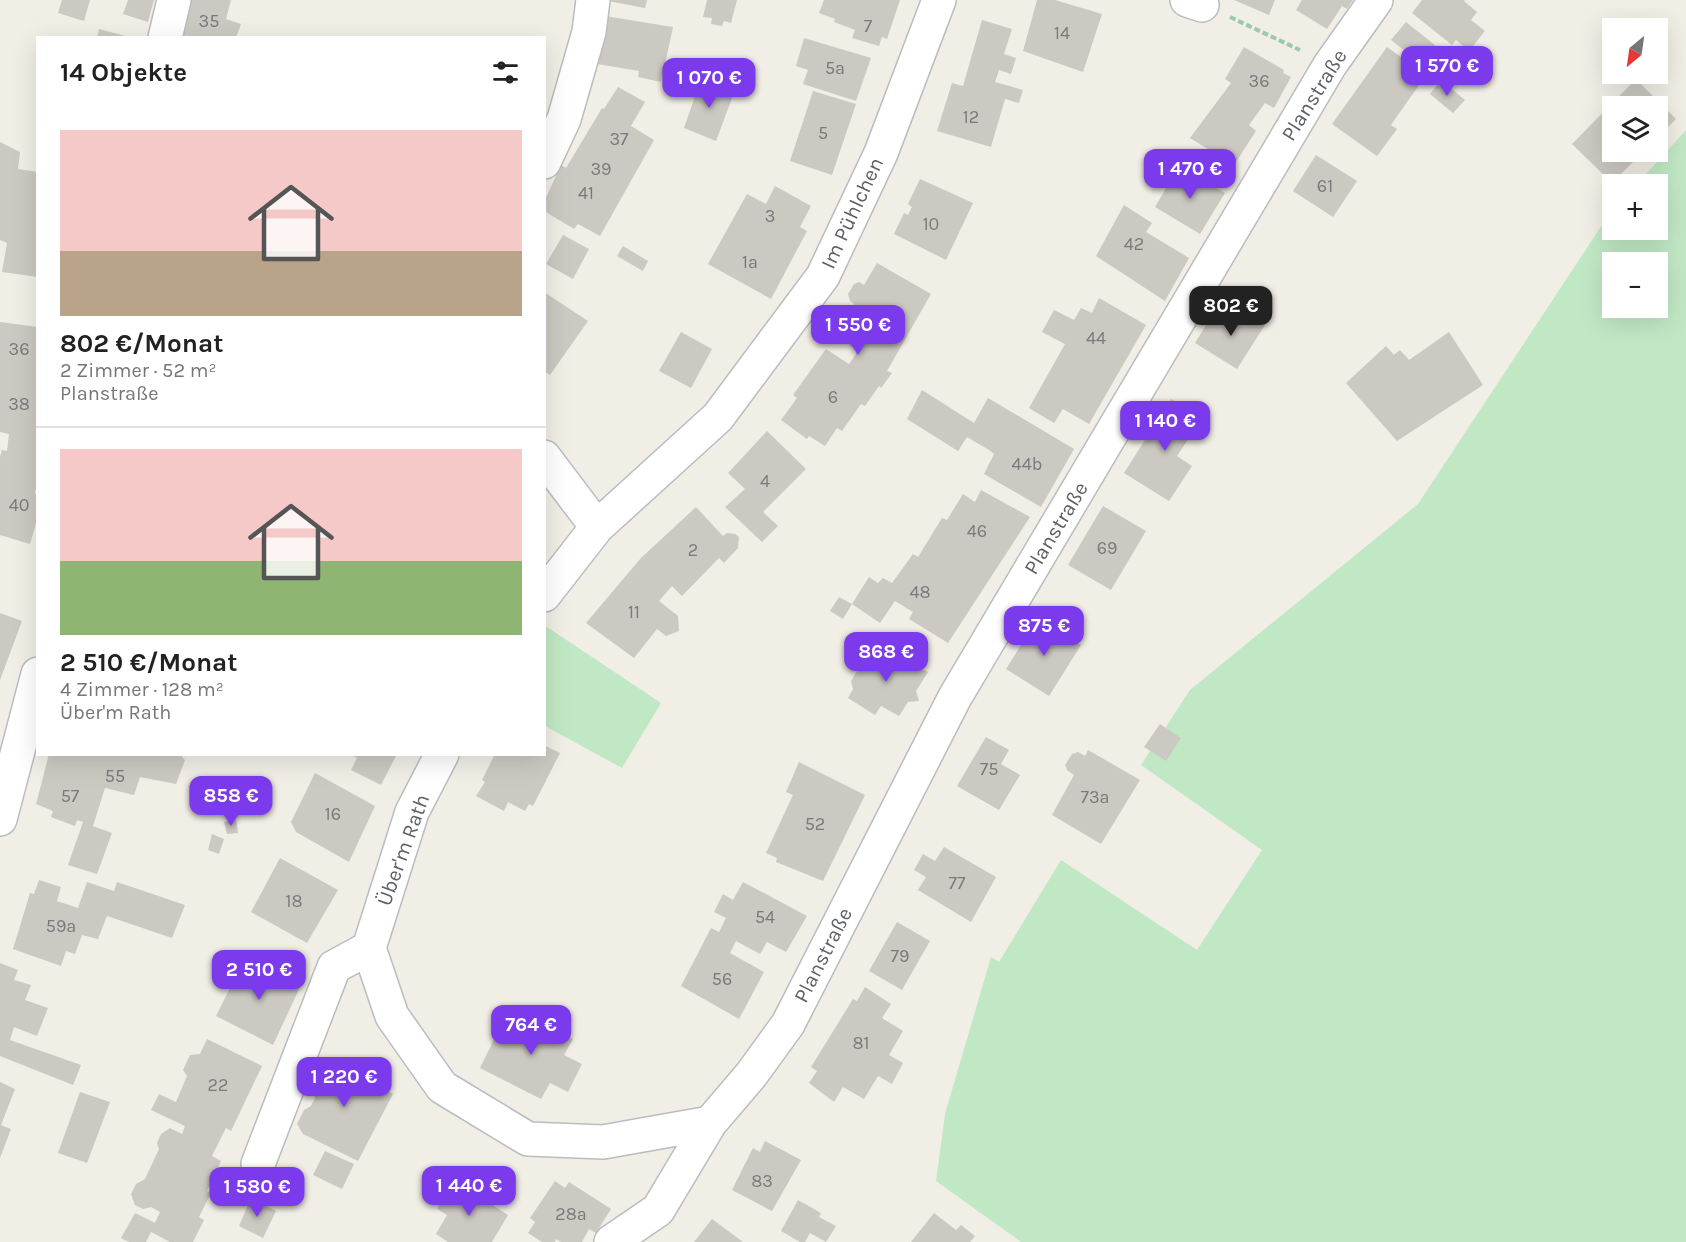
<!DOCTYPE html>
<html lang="de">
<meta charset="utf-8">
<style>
body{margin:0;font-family:Karla,sans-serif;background:#f2f2f2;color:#222;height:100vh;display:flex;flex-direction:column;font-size:22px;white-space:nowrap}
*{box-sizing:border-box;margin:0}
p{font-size:20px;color:#767676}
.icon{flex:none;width:33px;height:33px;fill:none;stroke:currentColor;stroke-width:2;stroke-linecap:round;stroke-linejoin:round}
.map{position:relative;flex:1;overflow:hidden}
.details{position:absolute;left:36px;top:36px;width:510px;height:720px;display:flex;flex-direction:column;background:#fff;border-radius:0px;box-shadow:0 6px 24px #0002}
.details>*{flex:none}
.needle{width:39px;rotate:209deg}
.controls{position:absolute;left:1602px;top:18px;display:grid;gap:12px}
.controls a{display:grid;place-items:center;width:66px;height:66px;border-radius:0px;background:#fff;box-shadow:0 6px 24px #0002;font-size:30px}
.price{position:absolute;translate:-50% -51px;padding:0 14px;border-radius:12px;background:#7c3aed;color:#fff;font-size:20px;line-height:39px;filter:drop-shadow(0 2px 3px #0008)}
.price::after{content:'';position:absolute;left:50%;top:36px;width:18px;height:14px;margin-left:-9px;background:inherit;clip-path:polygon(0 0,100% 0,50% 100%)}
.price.selected{background:#222;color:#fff}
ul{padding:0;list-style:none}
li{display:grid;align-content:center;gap:12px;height:318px;padding:0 24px}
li+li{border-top:2px solid #e0e0e0}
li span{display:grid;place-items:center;height:186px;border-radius:0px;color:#555}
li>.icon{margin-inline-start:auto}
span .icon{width:108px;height:108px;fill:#fffc;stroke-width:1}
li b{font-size:26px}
h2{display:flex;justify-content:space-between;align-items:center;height:72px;padding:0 24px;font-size:26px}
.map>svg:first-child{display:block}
.green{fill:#c1e8c5;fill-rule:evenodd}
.building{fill:#cbc9c1}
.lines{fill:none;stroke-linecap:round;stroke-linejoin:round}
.minor-casing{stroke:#babcc1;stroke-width:36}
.path{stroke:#9ac9ad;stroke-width:4;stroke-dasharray:6 3;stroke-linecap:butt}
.minor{stroke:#fff;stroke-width:33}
.labels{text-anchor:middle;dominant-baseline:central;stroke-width:4.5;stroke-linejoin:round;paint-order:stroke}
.number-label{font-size:18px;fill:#787a7d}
.street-label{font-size:21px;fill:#5d6066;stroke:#fff}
</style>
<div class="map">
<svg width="1686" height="1242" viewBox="0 0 1686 1242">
<rect width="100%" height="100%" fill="#f0eee5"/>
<path class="green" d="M1686 130V1242H1021L936 1181 945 1114 991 957 999 962 1061 860 1197 950 1262 850 1141 765 1190 690 1418 504 1604 222 1612 212V230H1658V184H1637ZM1612 262H1658V308H1612Z
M544 625 661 703 622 768 545 726Z"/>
<path class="building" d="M62 0H90L84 21 58 13Z
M128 0H154L148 22 123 14Z
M191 0H231L226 19 241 24 236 38H181Z
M603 0H647L645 8Z
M707 0H737L731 23 724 21 722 26 711 24 712 18 703 17Z
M824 0H900L887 39 882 37 879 46 852 38 855 30 834 22 835 19 819 13Z
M1037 0H1055L1102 14 1083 72 1023 51Z
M1234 0H1275L1269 15Z
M1302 0H1353L1347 9 1342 6 1327 29 1296 10Z
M1422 0H1465L1464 1 1477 12 1471 20 1485 31 1469 51 1456 40 1452 45 1412 13Z
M605 16 673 27 661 82 638 77 639 71 597 64Z
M982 20 1012 29 1004 54 1016 58 1011 74 999 70 995 82 1023 90 1019 103 1005 99 991 147 937 131 952 83 963 86Z
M1406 22 1446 54 1432 72 1391 40Z
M99 29 129 37V38H97Z
M804 38 871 58 856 101 803 84 808 70 796 66Z
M1244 47 1284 70 1283 73 1291 77 1274 108 1265 103 1249 125 1256 131 1234 165 1190 138 1231 83 1225 79Z
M1387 47 1426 75 1391 125 1397 129 1377 156 1332 124Z
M701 79 735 90 716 141 684 128Z
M1636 79 1676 119 1658 137V106H1612V152H1643L1612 183 1572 144Z
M1441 80 1465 100 1453 113 1430 94Z
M618 87 645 102 631 126 654 140 600 236 578 224 574 229 544 211V202L561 165 566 168 602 108 604 109Z
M813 91 856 104 832 175 790 161Z
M0 142 20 152 18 169 38 172V277L2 272 7 243 0 240Z
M1316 155 1357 181 1333 217 1293 191Z
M1179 166 1225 193 1200 234 1155 207Z
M920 179 973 203 946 260 894 234 904 213 908 215 912 207 908 204Z
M775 186 811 206 800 227 807 231 771 299 708 264 747 194 766 204Z
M1124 205 1152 223 1146 232 1189 258 1165 301 1096 256Z
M563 235 589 249 573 279 546 264Z
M623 246 648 261 643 271 617 256Z
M877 263 931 294 887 371 892 373 881 388 879 386 865 406 861 404 842 431 837 428 825 446 809 436 807 439 781 420 797 398 793 395 826 349 849 364 858 351 849 345 856 332 843 324 854 304 850 301 848 294 854 284 859 282 864 285Z
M544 292 588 321 550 375 544 371Z
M1099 298 1146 325 1089 424 1063 409 1054 423 1029 408 1065 344 1042 332 1054 310 1074 320 1081 308 1092 313Z
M1234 306 1265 325 1237 369 1195 343 1211 317 1222 324Z
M0 322 38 327V480L35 493 38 494V517L30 544 0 535V457L2 450 7 451 9 434 0 432Z
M681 332 712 349 691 388 659 371Z
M1449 332 1483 385 1397 441 1346 383 1386 346 1394 355 1400 350 1409 360Z
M922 390 974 423 988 398 1074 449 1041 507 984 474 994 454 989 450 967 437 958 451 907 419Z
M1171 399 1202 418 1177 456 1192 466 1169 501 1124 473Z
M767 431 806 469 763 512 778 526 762 542 725 507 745 489 728 473Z
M981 490 1030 517 948 643 909 619 913 612 895 601 880 623 852 604 869 577 878 583 883 578 892 583 913 554 918 557 942 518 947 520 963 494 975 502Z
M1103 506 1146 531 1111 590 1068 565Z
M696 507 723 536 727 533 735 534 739 537 738 548 724 563 719 558 682 596 672 586 659 601 678 616 679 631 666 636 657 629 634 658 586 623 641 558Z
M839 597 852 604 843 619 830 611Z
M0 613 22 621 0 680Z
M1038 618 1081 645 1049 696 1006 669Z
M881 647 928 672 916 691 919 701 908 702 899 716 881 706 875 715 848 698 853 689 851 681 868 653 878 651Z
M1160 724 1181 738 1166 761 1144 747Z
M986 737 1009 750 1001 764 1020 775 999 810 957 786Z
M544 745 560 753 533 806 529 804 525 811 508 802 504 811 476 796 485 782 482 780 495 754H544Z
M1088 750 1140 780 1101 844 1052 815 1074 775 1067 770 1065 765 1072 754 1078 752 1085 756Z
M49 754 61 756 62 754H183L182 757 185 760 176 784 140 777 134 795 105 788 93 826 112 833 97 874 68 865 83 822 77 820 75 826 51 817 53 811 36 804Z
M351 754H397L381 785 351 770 357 758Z
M799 762 865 795 823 881 776 862 777 858 766 853 793 795 786 792Z
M315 773 375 806 349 862 296 832 291 822Z
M236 820 238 833 227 834 224 822Z
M212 834 224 839 219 854 208 850Z
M944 847 996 877 971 922 918 890 926 877 914 870 923 854 935 861Z
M280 858 338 890 307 943 251 912Z
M39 880 61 887 57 901 78 908 87 882 114 891 117 882 185 905 172 938 107 916 98 939 82 935 75 954 66 951 61 966 13 949 30 893 34 894Z
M743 882 807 916 786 952 767 942 760 954 736 941 730 953 764 972 739 1019 681 986 711 928 719 932 726 918 714 912 723 894 733 900Z
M897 922 930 941 902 990 869 971Z
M246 956 301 985 273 1045 216 1016Z
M0 963 18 970 14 980 31 985 25 1000 48 1008 37 1036 14 1027 10 1040 81 1065 73 1085 0 1056Z
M865 987 891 1004 882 1018 903 1031 889 1055 903 1063 892 1084 878 1076 864 1099 843 1087 834 1102 809 1083 817 1071 811 1067 853 999 857 1001Z
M510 1007 573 1039 564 1055 582 1064 568 1092 550 1083 541 1099 480 1068Z
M207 1039 262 1066 231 1131 226 1128 212 1156 221 1161 207 1191 211 1193 199 1217 204 1220 193 1242H170L151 1232 146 1242H129L121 1238 135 1213 155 1223 160 1212 151 1207 143 1209 135 1205 131 1194 136 1184 145 1179 159 1149 157 1143 161 1134 170 1128 182 1134 185 1126 151 1110 159 1094 176 1102 187 1076 183 1070 190 1055 200 1054Z
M349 1058 365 1067V1078L393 1094 358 1161 303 1134 297 1124 304 1110 311 1106 315 1098 312 1086 323 1064 334 1061 339 1065Z
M0 1082 15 1089 1 1125 11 1129 0 1158Z
M80 1092 110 1102 87 1163 58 1153Z
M765 1141 801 1160 772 1211 732 1190 753 1148 760 1152Z
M325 1151 354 1164 342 1189 313 1175Z
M555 1181 565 1188 569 1182 611 1209 596 1233 589 1229 582 1242H561L556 1239 555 1242H542L528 1233 535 1222 530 1218Z
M451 1184 462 1190 465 1187 508 1215 492 1242H448L436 1234 447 1215 437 1209Z
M251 1198 276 1211 263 1238 239 1226Z
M798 1200 821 1213 819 1217 836 1226 826 1242 810 1233 805 1242H800L781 1231Z
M934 1213 956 1230 961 1225 975 1236 970 1242H911Z
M712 1219 743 1242H694Z"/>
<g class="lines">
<defs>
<path id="minor" d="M1187 0 1202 5
M165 38 174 0
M544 162 564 119 589 32 593 0
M544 457 597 527
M544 595 597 527 718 417 823 276 881 153 939 0
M442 754 412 812 369 948 392 1016 442 1087 528 1139 603 1142 710 1123
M0 819 38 674
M258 1164 334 967 369 948
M611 1242 658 1210 710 1123 751 1075 788 1024 955 697 1330 65 1376 0"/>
</defs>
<use href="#minor" class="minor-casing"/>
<path class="path" d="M1230 17 1300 50"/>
<use href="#minor" class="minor"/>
</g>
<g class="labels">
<g class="number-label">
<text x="209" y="21">35</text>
<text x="868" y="26">7</text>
<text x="1062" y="33">14</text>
<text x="835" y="68">5a</text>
<text x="1259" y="81">36</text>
<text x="971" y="117">12</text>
<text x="823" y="133">5</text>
<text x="619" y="139">37</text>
<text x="601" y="169">39</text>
<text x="1325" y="186">61</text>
<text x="586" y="193">41</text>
<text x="770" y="216">3</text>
<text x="931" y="224">10</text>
<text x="1134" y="244">42</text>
<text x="750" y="262">1a</text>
<text x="1096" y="338">44</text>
<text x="19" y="349">36</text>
<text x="833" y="397">6</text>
<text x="19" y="404">38</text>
<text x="1027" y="464">44b</text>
<text x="765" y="481">4</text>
<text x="19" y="505">40</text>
<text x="977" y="531">46</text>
<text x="1107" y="548">69</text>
<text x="693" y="550">2</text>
<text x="920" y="592">48</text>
<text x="634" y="612">11</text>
<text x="989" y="769">75</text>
<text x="115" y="776">55</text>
<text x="70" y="796">57</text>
<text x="1095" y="797">73a</text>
<text x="333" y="814">16</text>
<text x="815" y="824">52</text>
<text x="957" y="883">77</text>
<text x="294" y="901">18</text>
<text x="765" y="917">54</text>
<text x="61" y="926">59a</text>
<text x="900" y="956">79</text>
<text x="722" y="979">56</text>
<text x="861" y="1043">81</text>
<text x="218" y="1085">22</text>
<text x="762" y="1181">83</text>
<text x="571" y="1214">28a</text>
</g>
<g class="street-label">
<text transform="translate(1314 95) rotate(-58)">Planstraße</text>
<text transform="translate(852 213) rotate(-65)">Im Pühlchen</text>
<text transform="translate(1056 528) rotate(-59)">Planstraße</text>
<text transform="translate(403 850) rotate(-70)">Über'm Rath</text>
<text transform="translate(823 955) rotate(-63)">Planstraße</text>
</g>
</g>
</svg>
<div class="controls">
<a><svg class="needle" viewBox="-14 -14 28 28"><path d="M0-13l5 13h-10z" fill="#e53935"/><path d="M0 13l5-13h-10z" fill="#767676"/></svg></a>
<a><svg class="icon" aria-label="layers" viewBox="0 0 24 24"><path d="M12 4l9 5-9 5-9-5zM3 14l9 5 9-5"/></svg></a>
<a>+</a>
<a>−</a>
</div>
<b class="price" style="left:1447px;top:97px">1 570 €</b>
<b class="price" style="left:709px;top:109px">1 070 €</b>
<b class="price" style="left:1190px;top:200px">1 470 €</b>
<b class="price selected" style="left:1231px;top:337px">802 €</b>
<b class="price" style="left:858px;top:356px">1 550 €</b>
<b class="price" style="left:1165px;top:452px">1 140 €</b>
<b class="price" style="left:1044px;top:657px">875 €</b>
<b class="price" style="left:886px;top:683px">868 €</b>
<b class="price" style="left:231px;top:827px">858 €</b>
<b class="price" style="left:259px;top:1001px">2 510 €</b>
<b class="price" style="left:531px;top:1056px">764 €</b>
<b class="price" style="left:344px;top:1108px">1 220 €</b>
<b class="price" style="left:469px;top:1217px">1 440 €</b>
<b class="price" style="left:257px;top:1218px">1 580 €</b>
<section class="details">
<h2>14 Objekte<svg class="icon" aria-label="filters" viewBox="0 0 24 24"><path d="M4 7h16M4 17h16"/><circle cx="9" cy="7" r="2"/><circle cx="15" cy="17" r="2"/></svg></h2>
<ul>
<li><span style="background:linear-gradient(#f6c9c9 65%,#b9a48a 0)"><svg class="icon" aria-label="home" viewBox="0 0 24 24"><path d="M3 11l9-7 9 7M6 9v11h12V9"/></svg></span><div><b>802 €/Monat</b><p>2 Zimmer · 52 m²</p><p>Planstraße</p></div></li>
<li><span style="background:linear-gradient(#f6c9c9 60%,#8fb573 0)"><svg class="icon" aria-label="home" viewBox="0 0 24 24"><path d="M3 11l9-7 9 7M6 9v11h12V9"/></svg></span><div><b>2 510 €/Monat</b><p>4 Zimmer · 128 m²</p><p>Über'm Rath</p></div></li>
</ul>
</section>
</div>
